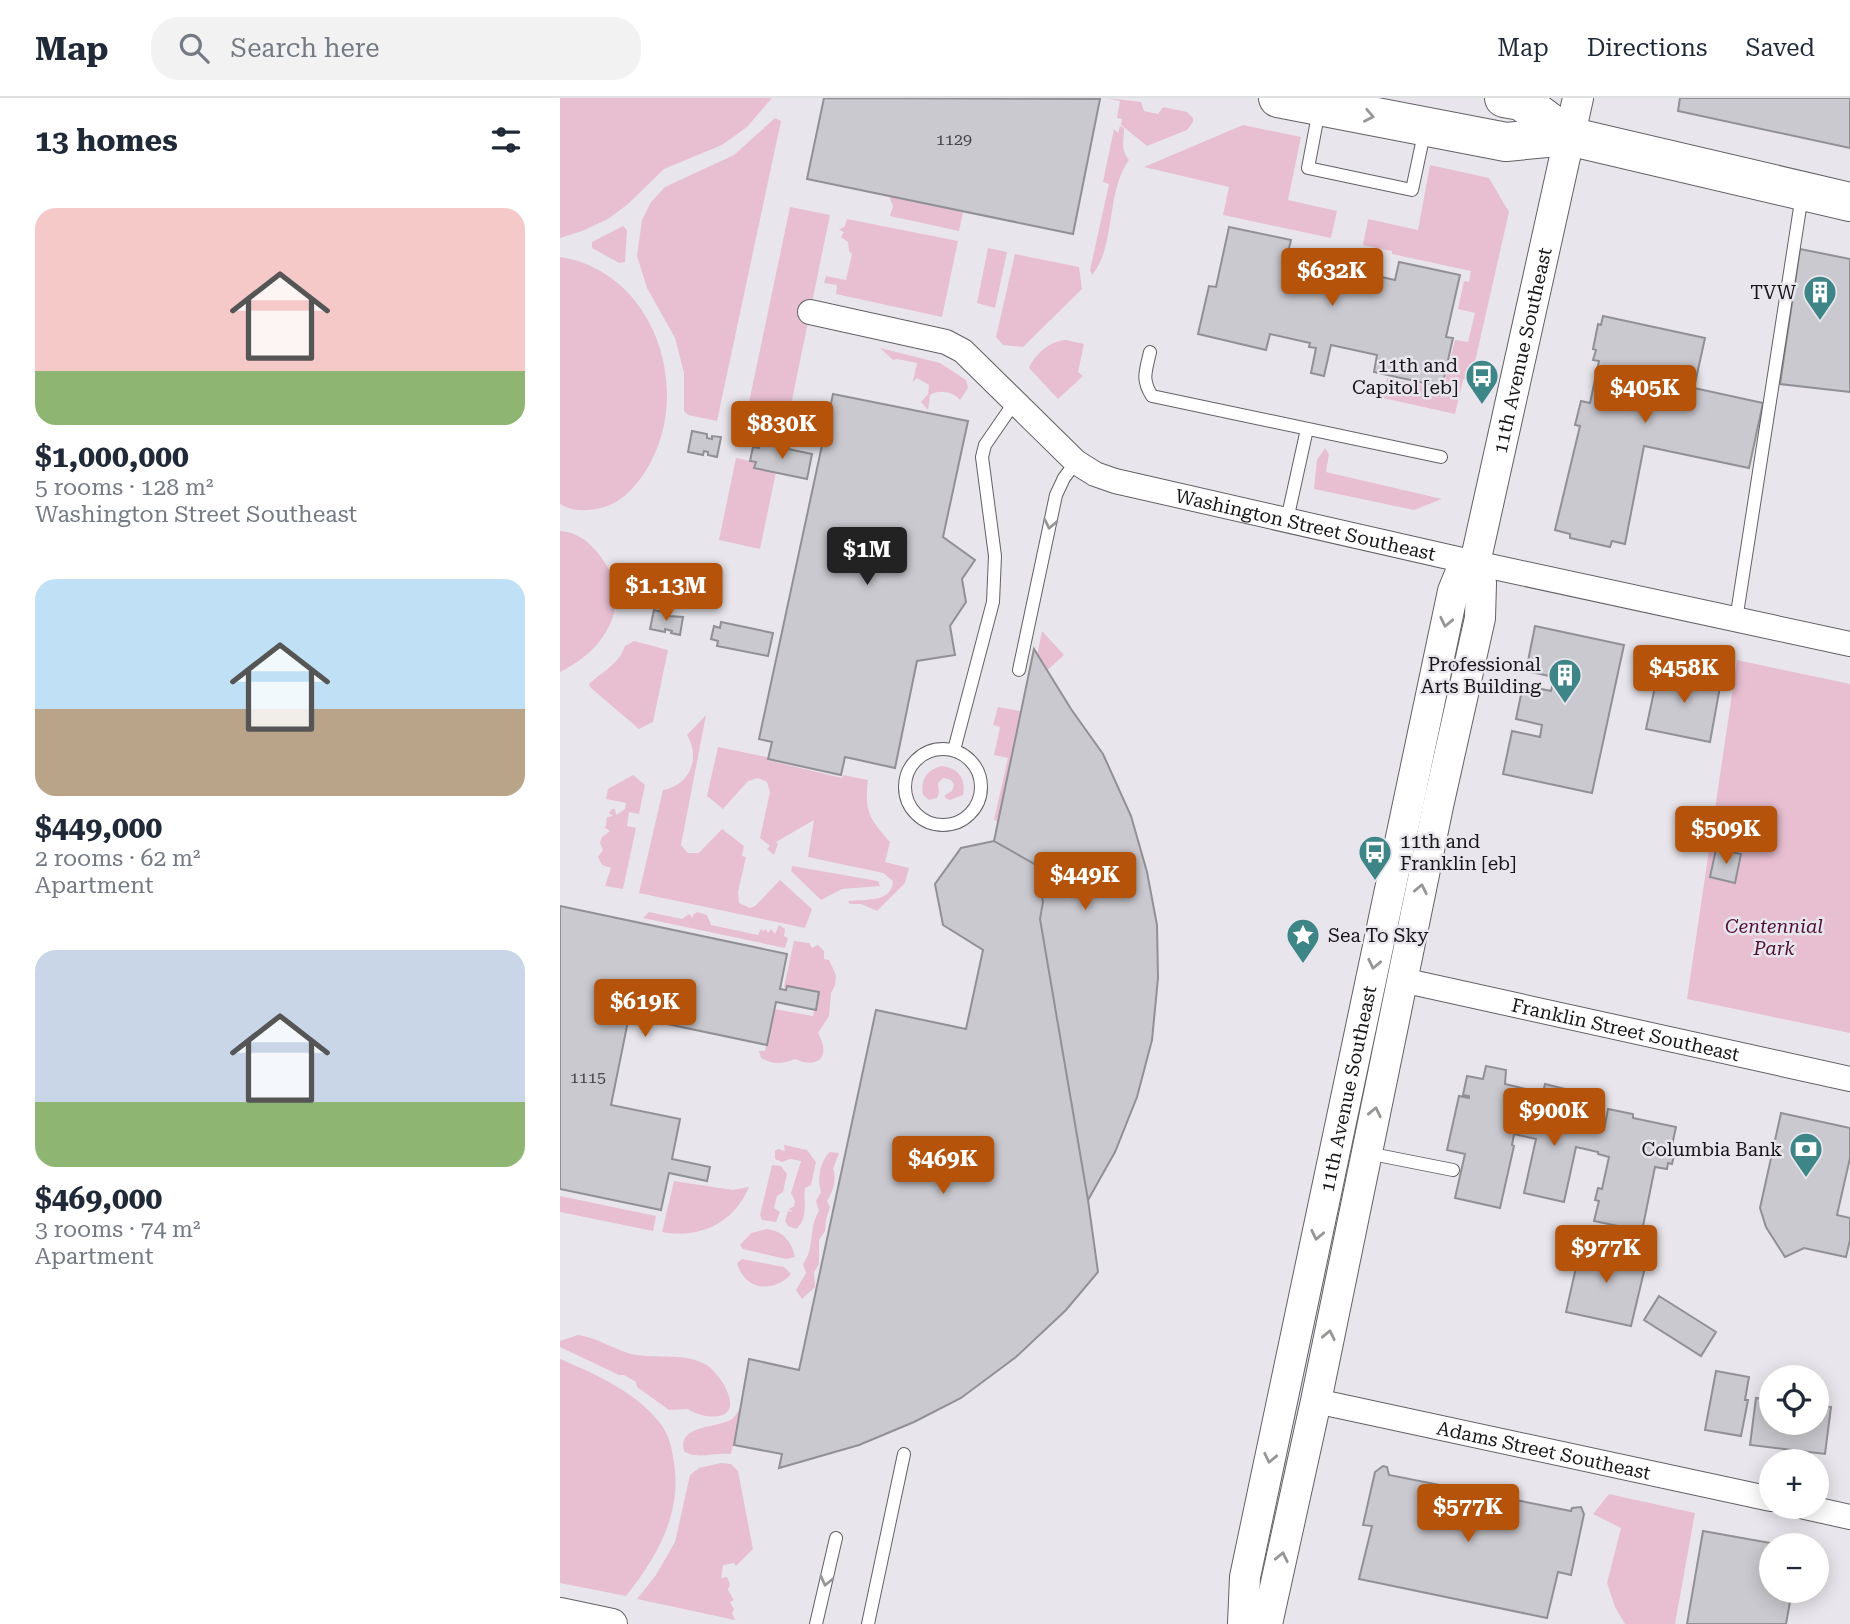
<!DOCTYPE html>
<meta charset="utf-8">
<style>
body{margin:0;font-family:"Roboto Serif",serif;background:#f2f2f3;color:#1f2937;height:100vh;display:flex;flex-direction:column;font-size:26px;white-space:nowrap}
*{box-sizing:border-box;margin:0}
p{font-size:23px;color:#747a83}
.icon{flex:none;width:38px;height:38px;fill:none;stroke:currentColor;stroke-width:2;stroke-linecap:round;stroke-linejoin:round}
.map{position:relative;flex:1;overflow:hidden}
.side{display:flex;flex-direction:column;background:#fff;width:560px}
.side>*{flex:none}
.buttons{position:absolute;left:1199px;top:1267px;display:grid;gap:14px}
.buttons a{display:grid;place-items:center;width:70px;height:70px;border-radius:50%;background:#fff;box-shadow:0 4px 18px #0003;font-size:35px}
.price{position:absolute;translate:-50% -60px;padding:0 16px;border-radius:7px;background:#b45309;color:#fff;font-size:23px;line-height:46px;filter:drop-shadow(0 2px 4px #0008)}
.price::after{content:'';position:absolute;left:50%;top:42px;width:21px;height:16px;margin-left:-10px;background:inherit;clip-path:polygon(0 0,100% 0,50% 100%)}
.price.active{background:#222;color:#fff}
ul{padding:0;list-style:none}
li{display:grid;align-content:center;gap:14px;height:371px;padding:0 35px}
li span{display:grid;place-items:center;height:217px;border-radius:21px;color:#555}
li>.icon{margin-inline-start:auto}
span .icon{width:126px;height:126px;fill:#fffc;stroke-width:1}
li b{font-size:30px}
h2{display:flex;justify-content:space-between;align-items:center;height:84px;padding:0 35px;font-size:30px}
header{display:flex;align-items:center;gap:42px;box-sizing:border-box;height:98px;padding:0 35px;background:#fff;border-bottom:2px solid #e0e1e3}
header strong{font-size:33px}
nav{display:flex;gap:38px;margin-inline-start:auto;font-size:24px}
.search{width:490px;height:63px;background:#f2f2f3;display:flex;align-items:center;gap:18px;box-sizing:border-box;padding:0 24px;border-radius:28px;color:#747a83;font-size:26px}
main{display:flex;flex:1;min-height:0}
.map>svg:first-child{display:block}
.green{fill:#e8bfd1}
.building{fill:#c9c9cf;stroke:#909095;stroke-width:2}
.lines{fill:none;stroke-linecap:round;stroke-linejoin:round}
.service-casing{stroke:#626065;stroke-width:14}
.minor-casing{stroke:#626065;stroke-width:26}
.tertiary-casing{stroke:#626065;stroke-width:32}
.primary-casing{stroke:#626065;stroke-width:40}
.service{stroke:#fff;stroke-width:12}
.minor{stroke:#fff;stroke-width:24}
.tertiary{stroke:#fff;stroke-width:30}
.primary{stroke:#fff;stroke-width:38}
.oneway{stroke:#979697}
.labels{text-anchor:middle;dominant-baseline:central;stroke-width:5;stroke-linejoin:round;paint-order:stroke}
.number-label{font-size:16px;fill:#444346}
.poi-label{font-size:19px;fill:#171618;stroke:#e8e6ec;text-anchor:end}
.street-label{font-size:19px;fill:#171618;stroke:#e8e6ec}
.park-label{font-size:19px;font-style:italic;fill:#510f35;stroke:#e8e6ec}
</style>
<header>
<strong>Map</strong>
<div class="search"><svg class="icon" aria-label="search" viewBox="0 0 24 24"><circle cx="10" cy="10" r="6"/><path d="M15 15l6 6"/></svg>Search here</div>
<nav><a>Map</a><a>Directions</a><a>Saved</a></nav>
</header>
<main>
<section class="side">
<h2>13 homes<svg class="icon" aria-label="filters" viewBox="0 0 24 24"><path d="M4 7h16M4 17h16"/><circle cx="9" cy="7" r="2"/><circle cx="15" cy="17" r="2"/></svg></h2>
<ul>
<li><span style="background:linear-gradient(#f6c9c9 75%,#8fb573 0)"><svg class="icon" aria-label="home" viewBox="0 0 24 24"><path d="M3 11l9-7 9 7M6 9v11h12V9"/></svg></span><div><b>$1,000,000</b><p>5 rooms · 128 m²</p><p>Washington Street Southeast</p></div></li>
<li><span style="background:linear-gradient(#bfe0f5 60%,#b9a48a 0)"><svg class="icon" aria-label="home" viewBox="0 0 24 24"><path d="M3 11l9-7 9 7M6 9v11h12V9"/></svg></span><div><b>$449,000</b><p>2 rooms · 62 m²</p><p>Apartment</p></div></li>
<li><span style="background:linear-gradient(#c9d6e8 70%,#8fb573 0)"><svg class="icon" aria-label="home" viewBox="0 0 24 24"><path d="M3 11l9-7 9 7M6 9v11h12V9"/></svg></span><div><b>$469,000</b><p>3 rooms · 74 m²</p><p>Apartment</p></div></li>
</ul>
</section>
<div class="map">
<svg width="1290" height="1526" viewBox="0 0 1290 1526">
<rect width="100%" height="100%" fill="#e8e6ec"/>
<path class="green" d="M0 0H212L187 29 162 47 104 71 68 106 48 121 22 133 0 140Z
M547 0 581 4 584 13 598 16 603 9 627 14 633 20V24L627 32 587 48 561 27 562 21 557 20 560 3Z
M215 20 221 23 157 323 128 317 124 313V275L115 240 87 190 77 158 82 122 91 104 105 89 174 57Z
M683 27 741 39 728 102 777 113 771 140 663 117 669 89 584 69Z
M560 28 564 30C564 43 560 51 569 62 546 93 556 149 532 177L530 172 549 86 543 84 554 31 558 35Z
M870 67 929 80 949 114 912 277 903 282 895 316 823 300 827 280 883 291 895 242 908 244 915 215 898 211 904 183 909 184 911 173 832 156V153L803 147 808 121 858 132Z
M329 98 403 114 399 133 330 118 333 108Z
M230 109 270 117 224 341 183 333Z
M287 121 398 143 382 219 276 196 277 187 264 185 266 178 286 182 292 156 289 153 288 144 281 139 284 134 279 132 285 128Z
M63 128 67 132 65 164 59 165 32 150V144Z
M428 150 447 154 435 210 417 205Z
M455 156 519 169 522 191 463 249 443 247 436 239Z
M0 159C97 174 135 297 85 374 73 392 58 408 36 411 24 413 11 413 0 406Z
M506 242 524 246 518 274 523 278 498 301 469 270C475 256 490 243 506 242Z
M320 250 380 265 406 282 408 290 400 302C393 294 380 291 370 297L368 312 361 304 368 296 369 287 357 280 353 284 357 265 337 261 333 262Z
M765 350 769 356 766 374 882 401 854 412 754 391 757 362Z
M176 360 196 364 195 369 216 374 200 451 159 442Z
M0 433C16 434 27 442 37 454 77 501 48 551 0 574Z
M482 533 504 557 481 578H473Z
M74 543 108 552 93 624 79 631 31 590 29 586C41 575 60 565 65 548Z
M1177 562 1290 586V935L1127 901Z
M438 609 464 614 441 724 434 722 448 660 434 657 440 629 433 627Z
M146 617 121 747 128 755H139L162 731 184 748 182 758 186 759 178 794 179 805 190 810 195 808 220 782 252 811 245 830 79 795 103 692C130 687 141 660 127 637Z
M158 649 207 659V662L282 680 283 677 308 682C304 714 310 721 330 744L325 764 349 770 345 785 317 813 301 806H290L288 803C305 801 332 805 333 783L323 775 248 759 254 722 216 744 218 746 214 757 207 751 210 748 200 740 210 694 207 684 198 680 188 683 163 711 147 698Z
M382 668C399 670 406 681 403 697L390 702 385 700V697L392 693 394 687 391 682 383 680 378 685 379 695 377 700 369 702 363 697C360 682 367 671 382 668Z
M73 677 85 687 79 716 69 714 67 728 76 730 63 791 45 788 51 770 42 767 38 759 43 752 40 745 42 739 50 733 44 729 46 728 47 719 53 718 49 715 52 711H55L56 717 65 711 66 705 46 701 48 691Z
M232 768 318 783 320 788 282 791 261 802 231 773Z
M89 814 122 821 129 816 133 820V817L137 814 147 817 151 827 198 837 201 831 203 833 206 831 208 835 211 831 215 836 219 827 225 831 224 838 228 840 225 850 83 820Z
M234 843 249 845 252 850 258 847 264 853V861L269 862 276 877 275 887 271 895 269 918 258 935C271 958 259 972 235 961 222 966 214 967 201 960L199 953H205L214 911 253 918 258 896 224 889Z
M224 1047 247 1052 256 1064 251 1087 245 1090C243 1103 249 1120 236 1131L228 1128 225 1123 228 1113 233 1114 229 1111 234 1108 235 1103 231 1095 241 1063 230 1061 222 1064 215 1061V1053L218 1051 225 1053Z
M270 1054 279 1055 273 1071C277 1080 273 1094 267 1103L270 1109 266 1122 265 1133 259 1142V1166L254 1174 255 1189 242 1201 236 1192 246 1175 243 1166C255 1151 248 1130 259 1113L256 1103 261 1094C257 1082 260 1062 270 1054Z
M212 1067 221 1068 227 1076 223 1094 217 1098 214 1110 220 1114 216 1124 202 1122 200 1117Z
M114 1083 173 1092 189 1089C174 1125 140 1141 102 1134Z
M0 1098 96 1118 93 1133 0 1114Z
M207 1131C223 1133 232 1144 235 1159L226 1161 183 1151 180 1147 191 1135Z
M182 1161 224 1169 231 1176C213 1196 184 1192 177 1165Z
M18 1237C36 1239 51 1250 68 1255 91 1262 120 1254 143 1265 155 1270 172 1294 170 1308 167 1325 137 1318 128 1311L109 1312 77 1289 76 1284 64 1277H59L0 1249V1243Z
M0 1261C36 1276 80 1296 103 1329 110 1340 112 1352 114 1365 122 1416 97 1459 66 1498L0 1485Z
M179 1312H181L171 1356C156 1354 135 1362 124 1353 117 1326 157 1331 172 1321 174 1319 177 1315 179 1312Z
M161 1365 171 1366 178 1373 193 1451 176 1468 174 1465 163 1467 161 1480 167 1479 170 1486 168 1492 174 1502 170 1504 174 1511 172 1515 175 1522 77 1501 96 1477 115 1444 130 1377 139 1370Z
M1049 1396 1135 1415 1115 1526H1065L1055 1509 1047 1485 1061 1430 1033 1416Z"/>
<path class="building" d="M264 0 540 1 513 136 247 81Z
M1120 0H1290V50L1118 13Z
M669 129 731 142 727 158 835 182 839 164 900 177 886 239 893 240 882 289 814 274 817 257 771 247 764 278 751 275 756 250 749 249 750 245 710 236 706 252 638 236 649 188 656 189Z
M1240 151 1290 161V294L1220 286Z
M1043 218 1145 240 1134 290 1203 305 1189 370 1084 348 1065 446 1052 443 1050 449 1010 440V436L995 432 1020 328 1015 327 1021 303 1030 305 1039 263 1033 262 1036 252 1033 251 1038 226 1041 227Z
M273 296 408 323 383 439 415 462 402 481 406 504 390 528 395 557 357 563 335 670 285 659 281 677 208 661 212 644 199 641Z
M132 333 147 336V340L152 341V338L161 339 157 359 148 357V354L144 353 143 357 128 354Z
M200 345 252 356 247 381 194 370 196 364 190 363 193 349 199 350Z
M94 512 110 516 109 518 123 519 120 537 111 535 112 533 105 531V534L90 531Z
M161 524 213 535 208 558 157 548 158 543 151 541 154 528 160 530Z
M975 528 1064 547 1032 695 943 676 952 633 980 639 982 627 956 621 963 587 991 593 994 579 966 573Z
M474 551 511 611 543 656 571 718 587 774 597 827 598 880 592 942 577 999 555 1054 528 1102 480 821 483 804 476 767 434 743Z
M1099 570 1161 583 1150 644 1086 631Z
M434 743 476 767 483 804 480 821 528 1102 538 1174 506 1212 456 1259 401 1300 354 1324 299 1347 219 1370 222 1356 174 1347 189 1261 239 1272 316 912 406 931 423 852 383 827 375 786 401 750Z
M1156 751 1181 756 1175 785 1150 779Z
M0 808 227 856 220 891 226 892 227 888 259 894 256 912 216 904 207 947 69 918 51 1007 120 1021 112 1061 150 1069 147 1083 109 1075 101 1112 0 1091Z
M926 968 946 972 945 986 966 991 961 1012 978 1016 985 986 1005 991 1003 1003 1026 1007 1022 1027 1044 1032 1048 1011 1073 1016V1020L1116 1029 1111 1052 1115 1053 1112 1066 1108 1065 1107 1071 1095 1069 1082 1133 1034 1123 1039 1103 1035 1102 1038 1090 1042 1091 1049 1059 1038 1056V1054L1016 1049 1004 1104 964 1095 976 1041 954 1036 952 1047 954 1048 940 1110 895 1100 905 1056 887 1052 899 998 909 1000V998L903 997 907 978 923 981Z
M1221 1015 1290 1030V1060L1277 1117 1290 1120V1142L1286 1159 1244 1150 1225 1159 1206 1129 1200 1110Z
M1021 1147 1087 1161 1071 1228 1006 1214Z
M1099 1198 1156 1234 1141 1258 1084 1222Z
M1156 1273 1189 1279 1185 1302H1188L1181 1338 1145 1332Z
M1211 1297V1325H1256V1308L1271 1309 1265 1356 1190 1347 1196 1300 1210 1302Z
M823 1368 827 1369 829 1377 1011 1413 1012 1410 1021 1409 1024 1416 1011 1477 998 1474 987 1520 799 1481 812 1428 803 1427 815 1374Z
M1143 1433 1221 1447H1211V1493H1232L1226 1526H1127Z"/>
<g class="lines">
<defs>
<path id="service" d="M759 12 748 70 852 92 865 31
M590 254C586 273 581 281 592 298L881 359
M727 422 747 331
M1176 522 1242 97
M459 572 496 397 504 380 516 364
M345 689a38 38 0 1 1 76 0a38 38 0 1 1-76 0Z
M394 652 433 504 435 458 422 359 425 347 454 305
M807 1055 893 1072
M256 1526 276 1440
M308 1526 344 1356"/>
<g id="minor">
<path id="s1" d="M250 214 386 244 403 253 516 364 535 376 555 383 915 465 1290 546"/>
<path id="s2" d="M842 882 1290 981"/>
<path id="s3" d="M756 1303 1211 1401"/>
<path d="M1245 1409 1290 1419"/>
</g>
<g id="tertiary">
<path d="M0 1515 52 1526"/>
<path id="s4" d="M683 1526 685 1479 893 493 900 476 915 465"/>
<path id="s5" d="M707 1526 756 1303 878 708 920 520 921 485 915 465 1018 0"/>
</g>
<path id="primary" d="M718 0 946 44 1008 38 1290 104
M944 0 961 3 1008 38"/>
</defs>
<use href="#service" class="service-casing"/>
<use href="#minor" class="minor-casing"/>
<use href="#tertiary" class="tertiary-casing"/>
<use href="#primary" class="primary-casing"/>
<use href="#service" class="service"/>
<use href="#minor" class="minor"/>
<use href="#tertiary" class="tertiary"/>
<use href="#primary" class="primary"/>
</g>
<defs><path id="oneway-chevron" d="M-2-3.5L2.5 0L-2 3.5" fill="none" stroke-width="1.6" stroke-linecap="round" stroke-linejoin="round" transform="scale(1.75)"/></defs>
<g class="oneway">
<use href="#oneway-chevron" transform="translate(809 18) rotate(11)"/>
<use href="#oneway-chevron" transform="translate(490 426) rotate(102)"/>
<use href="#oneway-chevron" transform="translate(886 524) rotate(102)"/>
<use href="#oneway-chevron" transform="translate(861 791) rotate(-78)"/>
<use href="#oneway-chevron" transform="translate(814 866) rotate(102)"/>
<use href="#oneway-chevron" transform="translate(815 1014) rotate(-78)"/>
<use href="#oneway-chevron" transform="translate(757 1137) rotate(102)"/>
<use href="#oneway-chevron" transform="translate(769 1237) rotate(-78)"/>
<use href="#oneway-chevron" transform="translate(710 1360) rotate(102)"/>
<use href="#oneway-chevron" transform="translate(722 1459) rotate(-78)"/>
<use href="#oneway-chevron" transform="translate(266 1483) rotate(103)"/>
</g>
<defs>
<symbol id="building-pin" viewBox="-11 -11 22 30"><path d="M0 17L-7.5 6A9.5 9.5 0 1 1 7.5 6Z" fill="#3d8586" stroke="#e8e6ec"/><path d="M-4-6H4V6H1V3H-1V6H-4ZM-2.5-4.3h1.7v1.8h-1.7ZM.8-4.3h1.7v1.8H.8ZM-2.5-1h1.7V.8h-1.7ZM.8-1h1.7V.8H.8Z" fill="#fff"/></symbol>
<symbol id="bus-pin" viewBox="-11 -11 22 30"><path d="M0 17L-7.5 6A9.5 9.5 0 1 1 7.5 6Z" fill="#3d8586" stroke="#e8e6ec"/><path d="M-5-6H5V4H4V6H2V4H-2V6H-4V4H-5ZM-3.5-4V0h7V-4ZM-3.5 1.2v1.5H-2V1.2ZM2 1.2v1.5H3.5V1.2Z" fill="#fff"/></symbol>
<symbol id="sight-pin" viewBox="-11 -11 22 30"><path d="M0 17L-7.5 6A9.5 9.5 0 1 1 7.5 6Z" fill="#3d8586" stroke="#e8e6ec"/><path d="M0-6L1.8-2.2L6-1.7L2.9 1.2L3.7 5.4L0 3.3L-3.7 5.4L-2.9 1.2L-6-1.7L-1.8-2.2Z" fill="#fff"/></symbol>
<symbol id="bank-pin" viewBox="-11 -11 22 30"><path d="M0 17L-7.5 6A9.5 9.5 0 1 1 7.5 6Z" fill="#3d8586" stroke="#e8e6ec"/><path d="M-6-4H6V4H-6ZM0-2.3a2.3 2.3 0 1 0 0 4.6a2.3 2.3 0 1 0 0-4.6Z" fill="#fff"/></symbol>
</defs>
<g fill-rule="evenodd">
<use href="#building-pin" x="1241" y="175" width="38" height="52"/>
<use href="#bus-pin" x="903" y="259" width="38" height="52"/>
<use href="#building-pin" x="986" y="558" width="38" height="52"/>
<use href="#bus-pin" x="796" y="735" width="38" height="52"/>
<use href="#sight-pin" x="724" y="818" width="38" height="52"/>
<use href="#bank-pin" x="1227" y="1032" width="38" height="52"/>
</g>
<g class="labels">
<g class="number-label">
<text x="394" y="41">1129</text>
<text x="28" y="979">1115</text>
</g>
<g class="poi-label">
<text x="1236" y="194">TVW</text>
<text x="898" y="267">11th and<tspan x="898" dy="22">Capitol [eb]</tspan></text>
<text x="981" y="566">Professional<tspan x="981" dy="22">Arts Building</tspan></text>
<text x="840" y="743" text-anchor="start">11th and<tspan x="840" dy="22">Franklin [eb]</tspan></text>
<text x="768" y="837" text-anchor="start">Sea To Sky</text>
<text x="1222" y="1051">Columbia Bank</text>
</g>
<g class="street-label">
<text stroke="none"><textPath href="#s5" startOffset="1302">11th Avenue Southeast</textPath></text>
<text stroke="none"><textPath href="#s1" startOffset="556">Washington Street Southeast</textPath></text>
<text stroke="none"><textPath href="#s2" startOffset="229">Franklin Street Southeast</textPath></text>
<text stroke="none"><textPath href="#s4" startOffset="546">11th Avenue Southeast</textPath></text>
<text stroke="none"><textPath href="#s3" startOffset="233">Adams Street Southeast</textPath></text>
</g>
<g class="park-label">
<text x="1214" y="828">Centennial<tspan x="1214" dy="22">Park</tspan></text>
</g>
</g>
</svg>
<div class="buttons">
<a><svg class="icon" aria-label="locate" viewBox="0 0 24 24"><circle cx="12" cy="12" r="6"/><path d="M12 2v4M12 18v4M2 12h4M18 12h4"/></svg></a>
<a>+</a>
<a>−</a>
</div>
<b class="price" style="left:772px;top:210px">$632K</b>
<b class="price" style="left:1085px;top:327px">$405K</b>
<b class="price" style="left:222px;top:363px">$830K</b>
<b class="price active" style="left:307px;top:489px">$1M</b>
<b class="price" style="left:106px;top:525px">$1.13M</b>
<b class="price" style="left:1124px;top:607px">$458K</b>
<b class="price" style="left:1166px;top:768px">$509K</b>
<b class="price" style="left:525px;top:814px">$449K</b>
<b class="price" style="left:85px;top:941px">$619K</b>
<b class="price" style="left:994px;top:1050px">$900K</b>
<b class="price" style="left:383px;top:1098px">$469K</b>
<b class="price" style="left:1046px;top:1187px">$977K</b>
<b class="price" style="left:908px;top:1446px">$577K</b>
</div>
</main>
